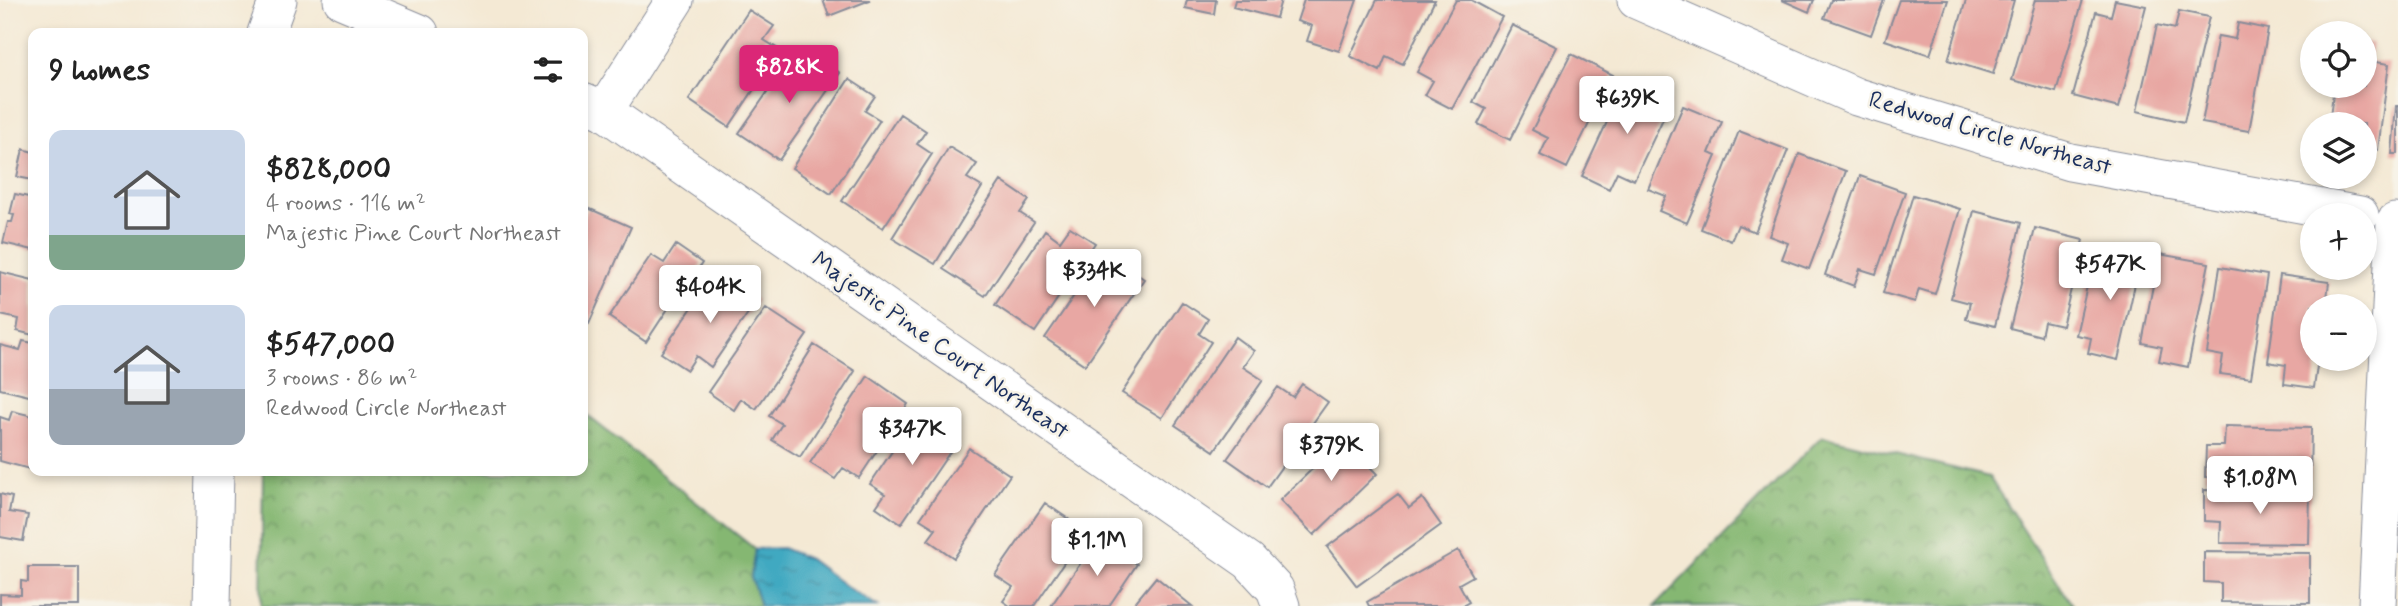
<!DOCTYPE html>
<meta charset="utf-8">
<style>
body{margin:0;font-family:Mynerve,sans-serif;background:#f6f6f6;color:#222;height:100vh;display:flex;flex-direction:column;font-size:26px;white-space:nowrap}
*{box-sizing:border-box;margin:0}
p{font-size:23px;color:#767676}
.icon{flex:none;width:38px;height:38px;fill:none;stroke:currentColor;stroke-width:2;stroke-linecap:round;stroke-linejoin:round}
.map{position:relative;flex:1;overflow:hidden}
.panel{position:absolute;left:28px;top:28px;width:560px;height:448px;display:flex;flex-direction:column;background:#fff;border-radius:14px;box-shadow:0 4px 10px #0003}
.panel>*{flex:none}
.tools{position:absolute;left:2300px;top:21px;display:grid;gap:14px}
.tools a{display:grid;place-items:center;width:77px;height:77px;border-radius:50%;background:#fff;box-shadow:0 4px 10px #0003;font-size:35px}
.price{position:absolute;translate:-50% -60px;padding:0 16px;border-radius:7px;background:#fff;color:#222;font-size:23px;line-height:46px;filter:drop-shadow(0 2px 4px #0008)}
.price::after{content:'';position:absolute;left:50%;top:42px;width:21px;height:16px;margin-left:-10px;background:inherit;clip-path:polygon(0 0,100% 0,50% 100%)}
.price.current{background:#db2777;color:#fff}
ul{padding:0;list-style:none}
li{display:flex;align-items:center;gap:21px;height:175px;padding:0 21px}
li span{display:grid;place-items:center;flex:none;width:196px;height:140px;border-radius:14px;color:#555}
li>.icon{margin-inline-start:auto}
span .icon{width:84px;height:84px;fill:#fffc;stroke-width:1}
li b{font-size:30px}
h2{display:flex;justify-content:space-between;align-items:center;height:84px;padding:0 21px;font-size:30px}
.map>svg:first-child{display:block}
.forest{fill:url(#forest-crowns);stroke:#507368;stroke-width:2}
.water{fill:url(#water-ripples);stroke:#2e6c90;stroke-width:2}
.building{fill:#e8a7a3}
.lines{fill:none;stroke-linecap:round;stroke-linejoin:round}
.minor-casing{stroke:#888c99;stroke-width:39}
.minor{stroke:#fff;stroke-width:37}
.labels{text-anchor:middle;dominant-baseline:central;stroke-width:5;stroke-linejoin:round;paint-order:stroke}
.street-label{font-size:24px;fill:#1b2f5e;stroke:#f7f3e8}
</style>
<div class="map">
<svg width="2398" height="606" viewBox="0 0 2398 606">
<defs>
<pattern id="forest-crowns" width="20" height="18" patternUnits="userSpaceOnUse" patternTransform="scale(1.75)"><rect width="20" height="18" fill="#85b772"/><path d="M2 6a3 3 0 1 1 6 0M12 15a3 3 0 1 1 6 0" fill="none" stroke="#6c9561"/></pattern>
<pattern id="water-ripples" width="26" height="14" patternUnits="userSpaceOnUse" patternTransform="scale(1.75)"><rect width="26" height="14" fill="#41a9c1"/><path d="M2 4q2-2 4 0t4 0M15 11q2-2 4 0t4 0" fill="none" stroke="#368aa0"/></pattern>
</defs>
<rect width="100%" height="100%" fill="#f7f3e8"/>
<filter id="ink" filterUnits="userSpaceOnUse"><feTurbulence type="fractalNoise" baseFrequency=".0143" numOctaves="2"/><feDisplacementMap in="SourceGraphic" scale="14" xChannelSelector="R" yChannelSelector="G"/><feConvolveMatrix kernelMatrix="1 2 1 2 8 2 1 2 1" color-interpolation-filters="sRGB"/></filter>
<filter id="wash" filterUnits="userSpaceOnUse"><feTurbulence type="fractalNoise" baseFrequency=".00686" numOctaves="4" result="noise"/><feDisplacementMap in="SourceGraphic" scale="28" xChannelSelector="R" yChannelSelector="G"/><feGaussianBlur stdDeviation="1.57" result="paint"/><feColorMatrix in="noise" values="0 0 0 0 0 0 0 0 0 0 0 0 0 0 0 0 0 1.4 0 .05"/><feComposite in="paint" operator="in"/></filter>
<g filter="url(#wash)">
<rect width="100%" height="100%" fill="#f4e9d4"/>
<path class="forest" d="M583 412 755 549 751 576 760 606H261L263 471H583Z
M1822 436 1989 477 2073 606H1655Z"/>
<path class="water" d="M782 548 809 559 848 588 878 606H760L751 577 755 549Z"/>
<g id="blocks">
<path class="building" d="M823 0H870L829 16Z
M1187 0H1216L1214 14 1185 8Z
M1235 0H1281L1276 18 1233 7Z
M1304 0H1357L1339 51 1307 41 1312 26 1297 21Z
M1377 0H1435L1403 64 1386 56 1380 71 1350 56Z
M1456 0H1471L1502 17 1452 109 1425 95 1433 81 1417 72Z
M1782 0H1814L1809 12Z
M1831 0H1884L1871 35 1824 18Z
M1899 0H1948L1930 55 1885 40Z
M1966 0H2014L1993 74 1948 60Z
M2035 0H2083L2056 92 2012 80Z
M2115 0 2146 6 2119 108 2073 96 2096 12 2111 16Z
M749 10 774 26 764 40 780 50 729 127 689 100Z
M2179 11 2209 17 2184 122 2137 111 2157 25 2175 29Z
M2238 23 2268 29 2249 131 2202 123 2218 36 2235 39Z
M1512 25 1557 47 1510 140 1478 124 1486 109 1473 102Z
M2364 42 2372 43 2369 61 2389 64 2378 150 2364 149V124H2329L2334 86H2364Z
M813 54 840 73 779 160 739 133 790 60 803 69Z
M1571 54 1613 75 1567 168 1540 155 1548 138 1532 130Z
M849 79 875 96 865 111 880 120 831 194 792 168Z
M1626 81 1671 102 1634 180 1617 172 1609 189 1582 176Z
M1683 106 1722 122 1709 153 1716 156 1687 223 1659 211 1666 196 1648 189Z
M2396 106H2398V154H2392Z
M900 114 926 131 917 144 932 154 883 228 842 201Z
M1739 131 1788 150 1755 232 1738 225 1731 241 1701 229Z
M949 147 977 164 967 178 982 187 935 264 892 238Z
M23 149 33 152V180L17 177Z
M1799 154 1846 171 1809 269 1782 259 1788 243 1769 236Z
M1860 176 1905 192 1876 274 1860 269 1854 286 1825 275Z
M1001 181 1029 200 1020 213 1034 222 985 296 943 269Z
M15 194 33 198V250L3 243 8 222H12L14 215 10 214Z
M1913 195 1960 209 1935 294 1919 289 1915 302 1883 293Z
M588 208 631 227 589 324 583 321V219Z
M1974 211 2021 223 1995 326 1966 319 1970 303 1951 298Z
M1070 227 1095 243 1035 332 995 305 1045 230 1060 241Z
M2035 228 2083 240 2062 326 2044 322 2041 336 2010 328Z
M676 245 702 263 684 291 681 289 646 342 609 317 651 255 664 263Z
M2114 247 2146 254 2140 285 2135 284 2118 360 2088 353 2091 338 2076 335 2092 264 2109 268Z
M1104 252 1144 279 1085 365 1045 338Z
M2159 254 2209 263 2188 367 2159 361 2162 347 2142 343Z
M2220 267 2267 275 2251 378 2220 374 2223 356 2207 353Z
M0 272 33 280V335L17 331 19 319 0 315Z
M2280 275 2329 282 2326 306H2312V359H2318L2314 388 2284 384 2286 365 2268 362Z
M721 276 757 300 711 367 696 356 687 370 661 353 702 293 707 296Z
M1182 302 1208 319 1199 334 1211 342 1162 418 1122 393Z
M766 308 807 335 756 409 741 399 734 410 708 392Z
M1235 337 1254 351 1243 367 1263 380 1214 451 1175 425Z
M23 341 33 343V397L0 389V345L20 350Z
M814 345 855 371 800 457 772 440 782 424 769 416Z
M868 376 908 404 859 478 843 468 835 479 810 463Z
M1302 384 1328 402 1267 487 1227 459 1278 387 1293 397Z
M12 411 33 416V470L0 461V417L9 420Z
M918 413 958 440 901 524 876 507 885 494 870 484Z
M2225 426 2311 428 2310 480 2205 477 2206 446H2224Z
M1355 428 1374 447 1362 459 1377 474 1314 535 1280 500Z
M969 448 1010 475 954 558 928 540 936 529 920 519Z
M2204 490 2310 491 2309 544 2220 543 2221 522 2204 521Z
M0 494 12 497 9 512 28 515 23 541 0 537Z
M1398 494 1409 508 1422 498 1441 525 1357 586 1327 547Z
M1045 503 1086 531 1034 606H1010L1003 601 1013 587 995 575Z
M1098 538 1137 564 1109 606H1051Z
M1458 550 1473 576 1459 584 1469 602 1462 606H1369L1367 602Z
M2204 552 2310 553V603L2221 602V583L2204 582Z
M28 567H79V606H0V594L21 595V581L28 582Z
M1156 577 1192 606H1132Z"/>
</g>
</g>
<g filter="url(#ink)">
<use href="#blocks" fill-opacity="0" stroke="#888c99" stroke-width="2"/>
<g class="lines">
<defs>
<path id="minor" d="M342 0 420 33
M1636 0 1857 97 2070 162 2360 215
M266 33 278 0
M583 102 604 111 1249 561 1275 589 1281 606
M604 111 675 0
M212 606 215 471
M2377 606 2395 222"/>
</defs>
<use href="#minor" class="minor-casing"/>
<use href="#minor" class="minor"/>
</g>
</g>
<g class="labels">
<g class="street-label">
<text transform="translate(1990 134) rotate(16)">Redwood Circle Northeast</text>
<text transform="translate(940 346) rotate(35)">Majestic Pine Court Northeast</text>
</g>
</g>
</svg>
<div class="tools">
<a><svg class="icon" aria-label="locate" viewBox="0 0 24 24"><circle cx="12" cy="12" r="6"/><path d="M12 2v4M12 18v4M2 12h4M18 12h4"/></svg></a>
<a><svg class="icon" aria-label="layers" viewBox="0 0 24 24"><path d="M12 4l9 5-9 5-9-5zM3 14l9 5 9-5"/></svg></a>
<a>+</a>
<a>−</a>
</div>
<b class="price current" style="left:789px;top:105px">$828K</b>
<b class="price" style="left:1627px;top:136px">$639K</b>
<b class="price" style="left:2110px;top:302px">$547K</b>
<b class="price" style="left:1094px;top:309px">$334K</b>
<b class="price" style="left:710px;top:325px">$404K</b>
<b class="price" style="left:912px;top:467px">$347K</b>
<b class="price" style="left:1331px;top:483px">$379K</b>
<b class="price" style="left:2260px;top:516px">$1.08M</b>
<b class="price" style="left:1097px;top:578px">$1.1M</b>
<section class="panel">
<h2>9 homes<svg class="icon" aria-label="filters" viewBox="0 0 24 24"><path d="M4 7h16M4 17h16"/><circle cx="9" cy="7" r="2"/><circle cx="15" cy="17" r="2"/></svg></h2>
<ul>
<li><span style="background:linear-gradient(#c9d6e8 75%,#7fa58c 0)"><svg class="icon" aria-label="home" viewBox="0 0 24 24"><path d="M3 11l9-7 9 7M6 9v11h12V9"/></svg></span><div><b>$828,000</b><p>4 rooms · 116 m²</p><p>Majestic Pine Court Northeast</p></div></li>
<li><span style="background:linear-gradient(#c9d6e8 60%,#9aa5b1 0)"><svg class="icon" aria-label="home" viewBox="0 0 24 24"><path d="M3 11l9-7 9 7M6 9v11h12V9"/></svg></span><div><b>$547,000</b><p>3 rooms · 86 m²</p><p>Redwood Circle Northeast</p></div></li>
</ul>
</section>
</div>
